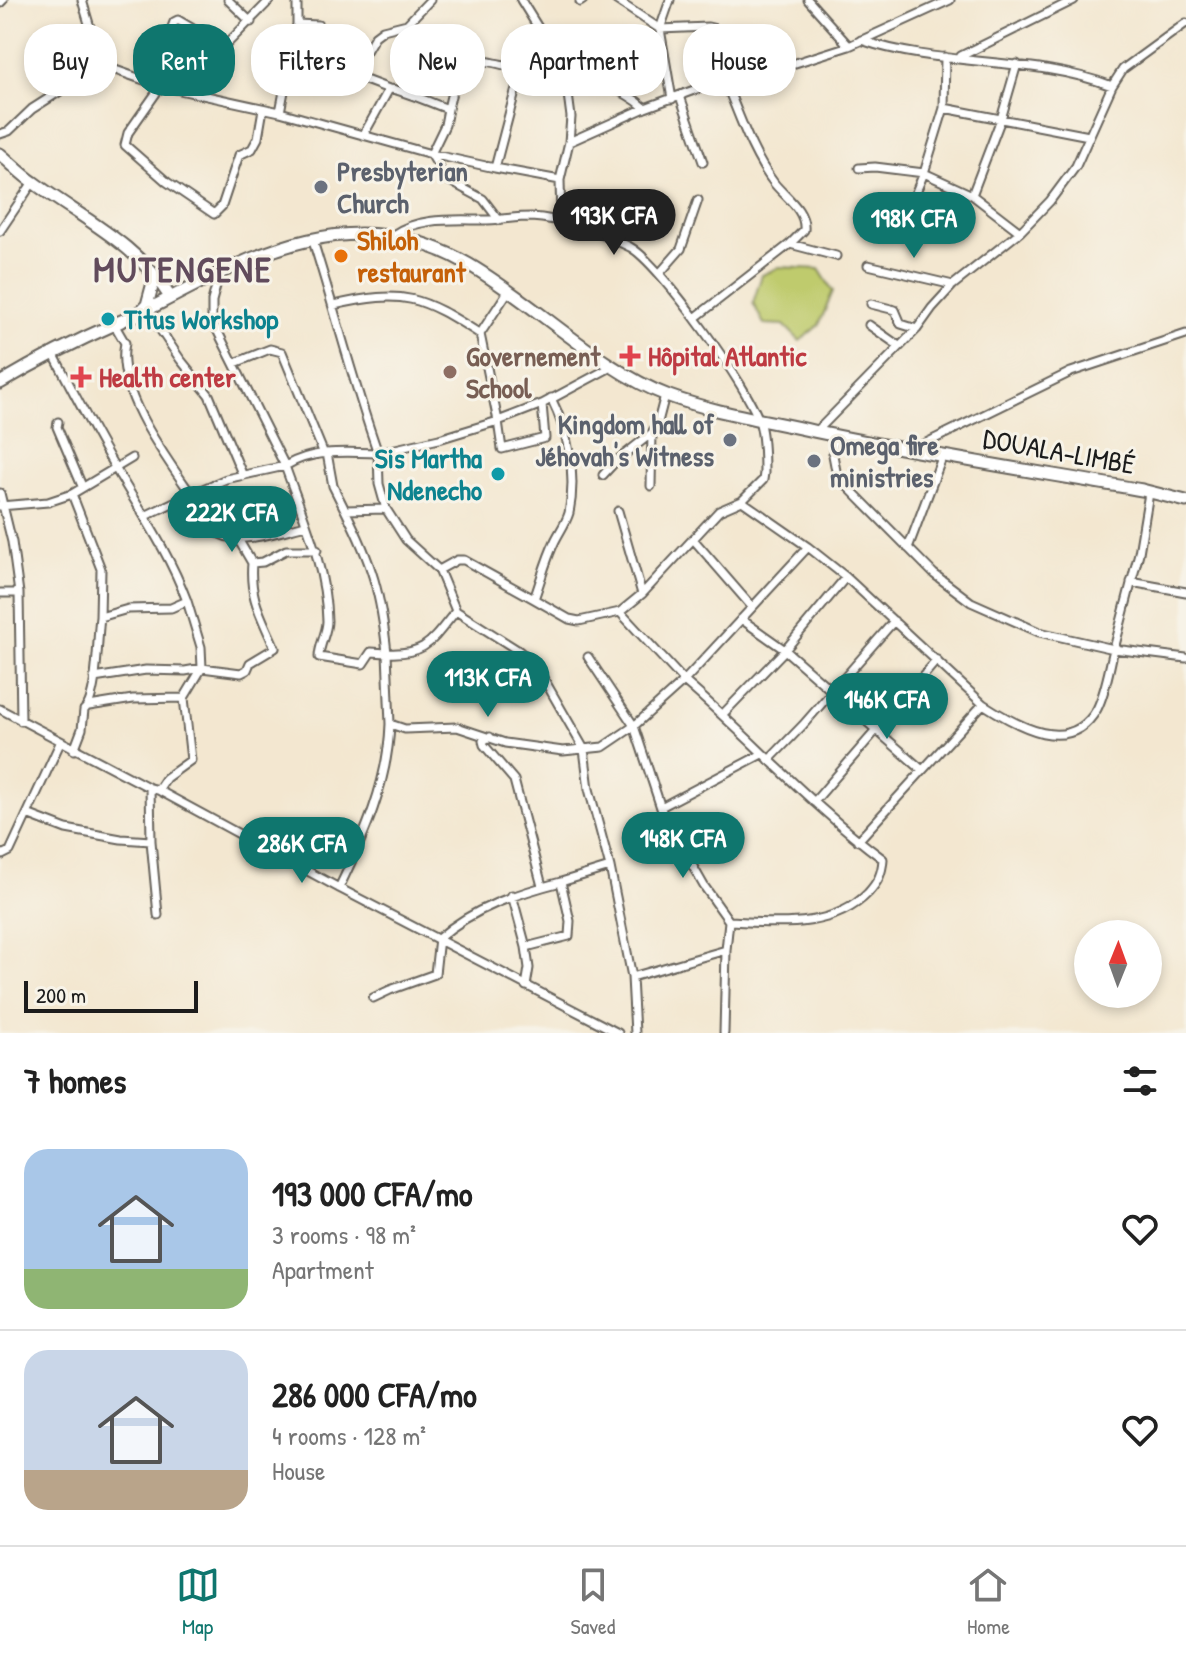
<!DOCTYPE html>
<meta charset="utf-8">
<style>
body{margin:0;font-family:"Patrick Hand",sans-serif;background:#f2f2f2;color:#222;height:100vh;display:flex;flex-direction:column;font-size:30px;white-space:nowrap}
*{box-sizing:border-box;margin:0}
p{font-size:26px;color:#767676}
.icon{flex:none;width:44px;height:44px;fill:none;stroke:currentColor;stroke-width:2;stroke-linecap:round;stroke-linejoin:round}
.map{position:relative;height:1033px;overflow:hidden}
.details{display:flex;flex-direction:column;background:#fff;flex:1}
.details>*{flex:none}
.guide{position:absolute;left:24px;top:24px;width:1138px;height:72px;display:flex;gap:16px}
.needle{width:52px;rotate:1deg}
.tools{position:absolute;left:1074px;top:920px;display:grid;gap:16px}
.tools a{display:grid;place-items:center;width:88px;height:88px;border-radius:50%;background:#fff;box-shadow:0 4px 12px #0003;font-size:40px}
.scale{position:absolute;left:24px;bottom:20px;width:174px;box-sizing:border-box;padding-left:8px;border:4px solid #1c1c1c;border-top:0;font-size:22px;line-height:28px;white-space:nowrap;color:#1c1c1c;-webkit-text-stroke:6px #f7f3e8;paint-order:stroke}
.price{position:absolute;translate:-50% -68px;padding:0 18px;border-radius:28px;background:#0f766e;color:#fff;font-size:26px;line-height:52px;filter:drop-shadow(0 2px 4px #0008)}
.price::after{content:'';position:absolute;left:50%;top:48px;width:24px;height:18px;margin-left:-12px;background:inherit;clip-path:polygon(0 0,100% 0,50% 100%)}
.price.on{background:#222;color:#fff}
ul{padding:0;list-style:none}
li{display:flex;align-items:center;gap:24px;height:200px;padding:0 24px}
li+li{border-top:2px solid #e0e0e0}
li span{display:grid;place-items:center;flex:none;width:224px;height:160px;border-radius:24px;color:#555}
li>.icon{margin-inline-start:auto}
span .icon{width:96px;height:96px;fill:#fffc;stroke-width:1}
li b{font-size:34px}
h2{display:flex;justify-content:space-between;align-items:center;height:96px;padding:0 24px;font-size:34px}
.tag{padding:0 28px;border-radius:32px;background:#fff;box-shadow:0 4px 12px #0003;font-size:28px;line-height:72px}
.tag.on{background:#0f766e;color:#fff}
.menu{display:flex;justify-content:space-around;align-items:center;height:112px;border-top:2px solid #e0e0e0;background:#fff;font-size:22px;color:#767676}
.menu a{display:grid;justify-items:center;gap:4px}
.menu .on{color:#0f766e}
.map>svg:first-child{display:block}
.green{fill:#bfcb6d;stroke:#6e7444;stroke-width:2}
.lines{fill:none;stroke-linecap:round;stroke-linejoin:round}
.minor-casing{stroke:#67635b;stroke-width:11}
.highway-casing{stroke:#67635b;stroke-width:15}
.minor{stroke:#fff;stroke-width:7}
.highway{stroke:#fff;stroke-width:11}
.worship-dot{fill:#6b7280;stroke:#f7f3e8;stroke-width:3}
.food-dot{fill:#e8710a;stroke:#f7f3e8;stroke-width:3}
.culture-dot{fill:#0f9aa8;stroke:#f7f3e8;stroke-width:3}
.health-dot{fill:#e0444e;stroke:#f7f3e8;stroke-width:3}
.education-dot{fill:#8d6e63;stroke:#f7f3e8;stroke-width:3}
.labels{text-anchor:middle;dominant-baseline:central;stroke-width:6;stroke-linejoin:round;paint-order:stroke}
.worship-label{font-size:28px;font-weight:bold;fill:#5b616d;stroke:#f7f3e8;text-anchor:start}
.food-label{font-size:28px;font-weight:bold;fill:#c56008;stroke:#f7f3e8;text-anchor:start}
.culture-label{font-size:28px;font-weight:bold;fill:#0d838f;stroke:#f7f3e8;text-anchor:start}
.education-label{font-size:28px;font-weight:bold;fill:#785e54;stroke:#f7f3e8;text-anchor:start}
.health-label{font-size:28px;font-weight:bold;fill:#be3a42;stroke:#f7f3e8;text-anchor:start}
.street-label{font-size:28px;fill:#1c1c1c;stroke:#f7f3e8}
.district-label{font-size:36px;font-weight:bold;letter-spacing:2px;fill:#614b5c;stroke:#f7f3e8}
</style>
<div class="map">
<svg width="1186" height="1033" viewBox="0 0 1186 1033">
<rect width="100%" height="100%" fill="#f7f3e8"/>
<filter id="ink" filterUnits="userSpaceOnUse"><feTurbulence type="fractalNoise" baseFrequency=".0125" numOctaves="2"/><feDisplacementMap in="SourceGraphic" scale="16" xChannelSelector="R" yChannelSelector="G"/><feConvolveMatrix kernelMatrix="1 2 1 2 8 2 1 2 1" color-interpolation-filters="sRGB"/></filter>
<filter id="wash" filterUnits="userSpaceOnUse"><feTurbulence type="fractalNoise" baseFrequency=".006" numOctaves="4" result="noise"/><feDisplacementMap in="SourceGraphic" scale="32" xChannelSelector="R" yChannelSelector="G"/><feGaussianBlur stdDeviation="1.8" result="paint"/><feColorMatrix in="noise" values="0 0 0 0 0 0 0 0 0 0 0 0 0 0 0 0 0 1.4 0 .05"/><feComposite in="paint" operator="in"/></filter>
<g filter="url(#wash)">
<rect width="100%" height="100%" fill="#f3e7d0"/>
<path class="green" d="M780 267 819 269 833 291 819 325 800 341 784 325 764 324 753 303 762 275Z"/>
</g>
<g filter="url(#ink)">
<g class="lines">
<defs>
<path id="minor" d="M82 0 101 65 161 86 280 112 431 154 446 179 483 199 499 220
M228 0 251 22
M297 0V24
M521 0 560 63 566 79
M616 0 660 29 670 0
M808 0 849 46
M580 2 583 0
M0 3 3 0
M861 40C942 68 1030 55 1112 86
M293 46 352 75 375 36 383 30 407 24 430 0
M961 56 1074 0
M945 57 944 108 924 173 972 195 1001 119 1017 64
M352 75 389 89
M724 79 789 65 849 46 950 0
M150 82 174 22 178 20 224 47 270 0
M161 86 128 133 125 145 167 182 214 214 222 206 239 155 252 149 258 138 263 109
M680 96 703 162
M672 99 660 29 708 27 724 31 746 73
M944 108 1089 136
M448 109C460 52 468 56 521 69
M280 112 297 24 318 25
M0 134 9 131 32 109 101 65
M364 134 389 89C399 88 435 105 448 109L445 125 431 154 495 168 521 69 566 79
M569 142 645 108 724 79C739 114 751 153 774 183 785 197 806 210 804 230L790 244 695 318
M495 168 560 180
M859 168 875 167 924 173 913 199
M972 195 1020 232
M561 222 560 180 569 142 571 117 566 79C597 83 621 86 645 108
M0 231 33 182
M393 235C417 217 453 220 482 220 499 220 515 217 531 217 563 219 601 233 630 247 659 262 752 392 760 424 764 439 764 457 764 473L763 480 742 501 719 511 642 594
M790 244 836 256
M868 265 953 285
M660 273 681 249 698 200
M219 275 212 301V320L285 466C313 449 346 452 378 453 353 383 335 310 312 238
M871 304 895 310 901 324 917 329
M334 305C404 289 421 296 480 334
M147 310 180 359 209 395 243 476
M114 324 125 343C115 390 164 455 191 494L226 479 285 466C303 517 326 566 327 621 327 633 319 645 319 657L363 664 371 652 387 653C381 594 372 563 345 510L386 509 379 484 378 453 439 439 498 421 480 334 509 290
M869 325 899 346
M54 355C76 397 98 440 123 481 147 521 171 558 187 601L171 608 128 609 100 617C97 637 98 698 84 710L82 729 74 750
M235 363 270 349 282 352 324 454
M542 404 545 438 502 449 498 421 542 404 613 366
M58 422 57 427 82 486
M817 431 917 329 932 308 953 285 1020 232 1050 201 1076 166 1112 86 1123 69 1186 23
M914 449 1071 372 1186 334
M327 453 333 486 345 510
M603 475 615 462 652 433
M651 486 652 433 658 422 665 395
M0 493 12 542 19 593 21 721
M1149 493 1139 553 1114 649 1186 658
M72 494 101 569 100 617
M0 506 48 502 72 494 132 458
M386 509 406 540 439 570 457 560H464L534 599C541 580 546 559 555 541 560 531 566 523 569 513 577 474 568 432 551 398
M145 516 191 494C198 506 204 522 215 531 235 548 283 530 306 525
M238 539 252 563
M693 539 752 607
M808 547 846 577 983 704C1017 726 1070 757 1097 709 1106 691 1109 669 1114 649L1039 632 971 602 934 574 837 476 833 455 834 436
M908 548 943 455
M439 570 456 611C432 640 427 655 387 653L390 724 405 729 457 727 505 743 563 751 603 747 634 726 663 814 704 886 729 921 726 950 724 1033
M1131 582 1186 592
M0 593H19
M534 599 569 619 579 621 620 612 642 594 618 511
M456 611 519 651 532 662 545 681 584 749 589 789 610 867
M620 612 684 681 808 547 742 501
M741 619 785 650 921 769
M588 657 634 726 684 681C752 739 811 806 883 859 882 874 878 882 868 893 832 930 777 923 729 921
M94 678 146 670 185 671 202 668 241 673 247 670 250 663 275 648C262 617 249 599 252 563L263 562 286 550H317
M89 706 133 699 184 698
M0 709 150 788 158 790 339 888 618 1033
M723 714 785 650 846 577
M490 737 483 741 484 745 514 780 542 886
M769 760 803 725 894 621
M150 788 151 841 158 915
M158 790 166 778 191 760 184 698 202 668 201 647 187 601
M814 802 937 660
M661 807 762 754
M27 814 66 829 121 839 151 841
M858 841 983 704
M0 856 10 851 60 743
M339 888C364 836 388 783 390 724
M512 895 526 947
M632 977 635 1033
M526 986 529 968 526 947 569 936 570 921 561 882 610 867 632 977 726 950
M373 998 390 990 435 974 439 938C473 908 518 893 561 882"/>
<path id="highway" d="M0 154C11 163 21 174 33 182 81 218 138 244 170 297
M141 311 147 305 153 283
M0 383C37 361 76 341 115 324 127 318 138 315 149 309 253 254 354 198 468 264 534 302 599 370 669 396 716 413 765 420 813 431 922 454 1032 471 1142 490L1186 501"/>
</defs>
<use href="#minor" class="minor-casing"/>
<use href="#highway" class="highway-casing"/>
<use href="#minor" class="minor"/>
<use href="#highway" class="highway"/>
</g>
</g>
<g class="worship-dot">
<circle cx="321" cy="187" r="8"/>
<circle cx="730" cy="440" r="8"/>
<circle cx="814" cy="461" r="8"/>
</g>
<circle class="food-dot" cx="341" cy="256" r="8"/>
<g class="culture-dot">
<circle cx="108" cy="319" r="8"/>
<circle cx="498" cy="474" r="8"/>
</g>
<g class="health-dot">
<path d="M626 344h8v8h8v8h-8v8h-8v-8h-8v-8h8z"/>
<path d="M77 365h8v8h8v8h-8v8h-8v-8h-8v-8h8z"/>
</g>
<circle class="education-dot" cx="450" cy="372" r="8"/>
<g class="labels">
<g class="worship-label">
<text x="337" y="171">Presbyterian<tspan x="337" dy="32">Church</tspan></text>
<text x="714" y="424" text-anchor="end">Kingdom hall of<tspan x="714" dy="32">Jéhovah's Witness</tspan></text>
<text x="830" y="445">Omega fire<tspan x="830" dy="32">ministries</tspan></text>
</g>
<g class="food-label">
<text x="357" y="240">Shiloh<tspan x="357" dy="32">restaurant</tspan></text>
</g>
<g class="culture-label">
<text x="124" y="319">Titus Workshop</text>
<text x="482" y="458" text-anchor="end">Sis Martha<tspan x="482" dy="32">Ndenecho</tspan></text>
</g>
<g class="education-label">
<text x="466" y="356">Governement<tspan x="466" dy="32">School</tspan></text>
</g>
<g class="health-label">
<text x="648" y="356">Hôpital Atlantic</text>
<text x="99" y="377">Health center</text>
</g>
<g class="street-label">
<text transform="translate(1059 451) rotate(10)">DOUALA-LIMBÉ</text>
</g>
<g class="district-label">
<text x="183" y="268">MUTENGENE</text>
</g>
</g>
</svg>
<div class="tools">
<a><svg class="needle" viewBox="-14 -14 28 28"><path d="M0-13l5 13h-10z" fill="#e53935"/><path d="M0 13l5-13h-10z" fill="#767676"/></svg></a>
</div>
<div class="scale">200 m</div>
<b class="price on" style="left:614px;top:257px">193K CFA</b>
<b class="price" style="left:914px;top:260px">198K CFA</b>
<b class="price" style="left:232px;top:554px">222K CFA</b>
<b class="price" style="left:488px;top:719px">113K CFA</b>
<b class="price" style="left:887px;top:741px">146K CFA</b>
<b class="price" style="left:683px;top:880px">148K CFA</b>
<b class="price" style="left:302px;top:885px">286K CFA</b>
<div class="guide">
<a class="tag">Buy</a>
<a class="tag on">Rent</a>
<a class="tag">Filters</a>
<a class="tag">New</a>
<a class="tag">Apartment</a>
<a class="tag">House</a>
</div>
</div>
<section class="details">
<h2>7 homes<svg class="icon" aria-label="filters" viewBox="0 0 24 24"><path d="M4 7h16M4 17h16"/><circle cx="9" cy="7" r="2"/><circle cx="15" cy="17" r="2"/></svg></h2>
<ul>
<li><span style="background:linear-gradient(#a9c7e8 75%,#8fb573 0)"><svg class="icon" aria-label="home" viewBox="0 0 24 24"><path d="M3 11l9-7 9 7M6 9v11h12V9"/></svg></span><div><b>193 000 CFA/mo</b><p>3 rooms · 98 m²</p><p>Apartment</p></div><svg class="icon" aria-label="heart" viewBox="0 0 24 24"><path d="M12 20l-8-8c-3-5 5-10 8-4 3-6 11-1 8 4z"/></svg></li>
<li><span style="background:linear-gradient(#c9d6e8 75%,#b9a48a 0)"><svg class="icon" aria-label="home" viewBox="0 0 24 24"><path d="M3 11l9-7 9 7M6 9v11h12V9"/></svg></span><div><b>286 000 CFA/mo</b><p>4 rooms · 128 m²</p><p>House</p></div><svg class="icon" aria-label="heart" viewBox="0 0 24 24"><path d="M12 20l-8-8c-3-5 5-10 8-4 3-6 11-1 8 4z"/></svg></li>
</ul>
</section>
<nav class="menu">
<a class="on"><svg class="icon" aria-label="map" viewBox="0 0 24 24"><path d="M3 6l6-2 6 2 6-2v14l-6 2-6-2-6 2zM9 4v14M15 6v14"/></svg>Map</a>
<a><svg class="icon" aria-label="saved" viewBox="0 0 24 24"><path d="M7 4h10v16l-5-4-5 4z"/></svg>Saved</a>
<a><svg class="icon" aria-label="home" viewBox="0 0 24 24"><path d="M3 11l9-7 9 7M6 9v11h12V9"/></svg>Home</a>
</nav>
